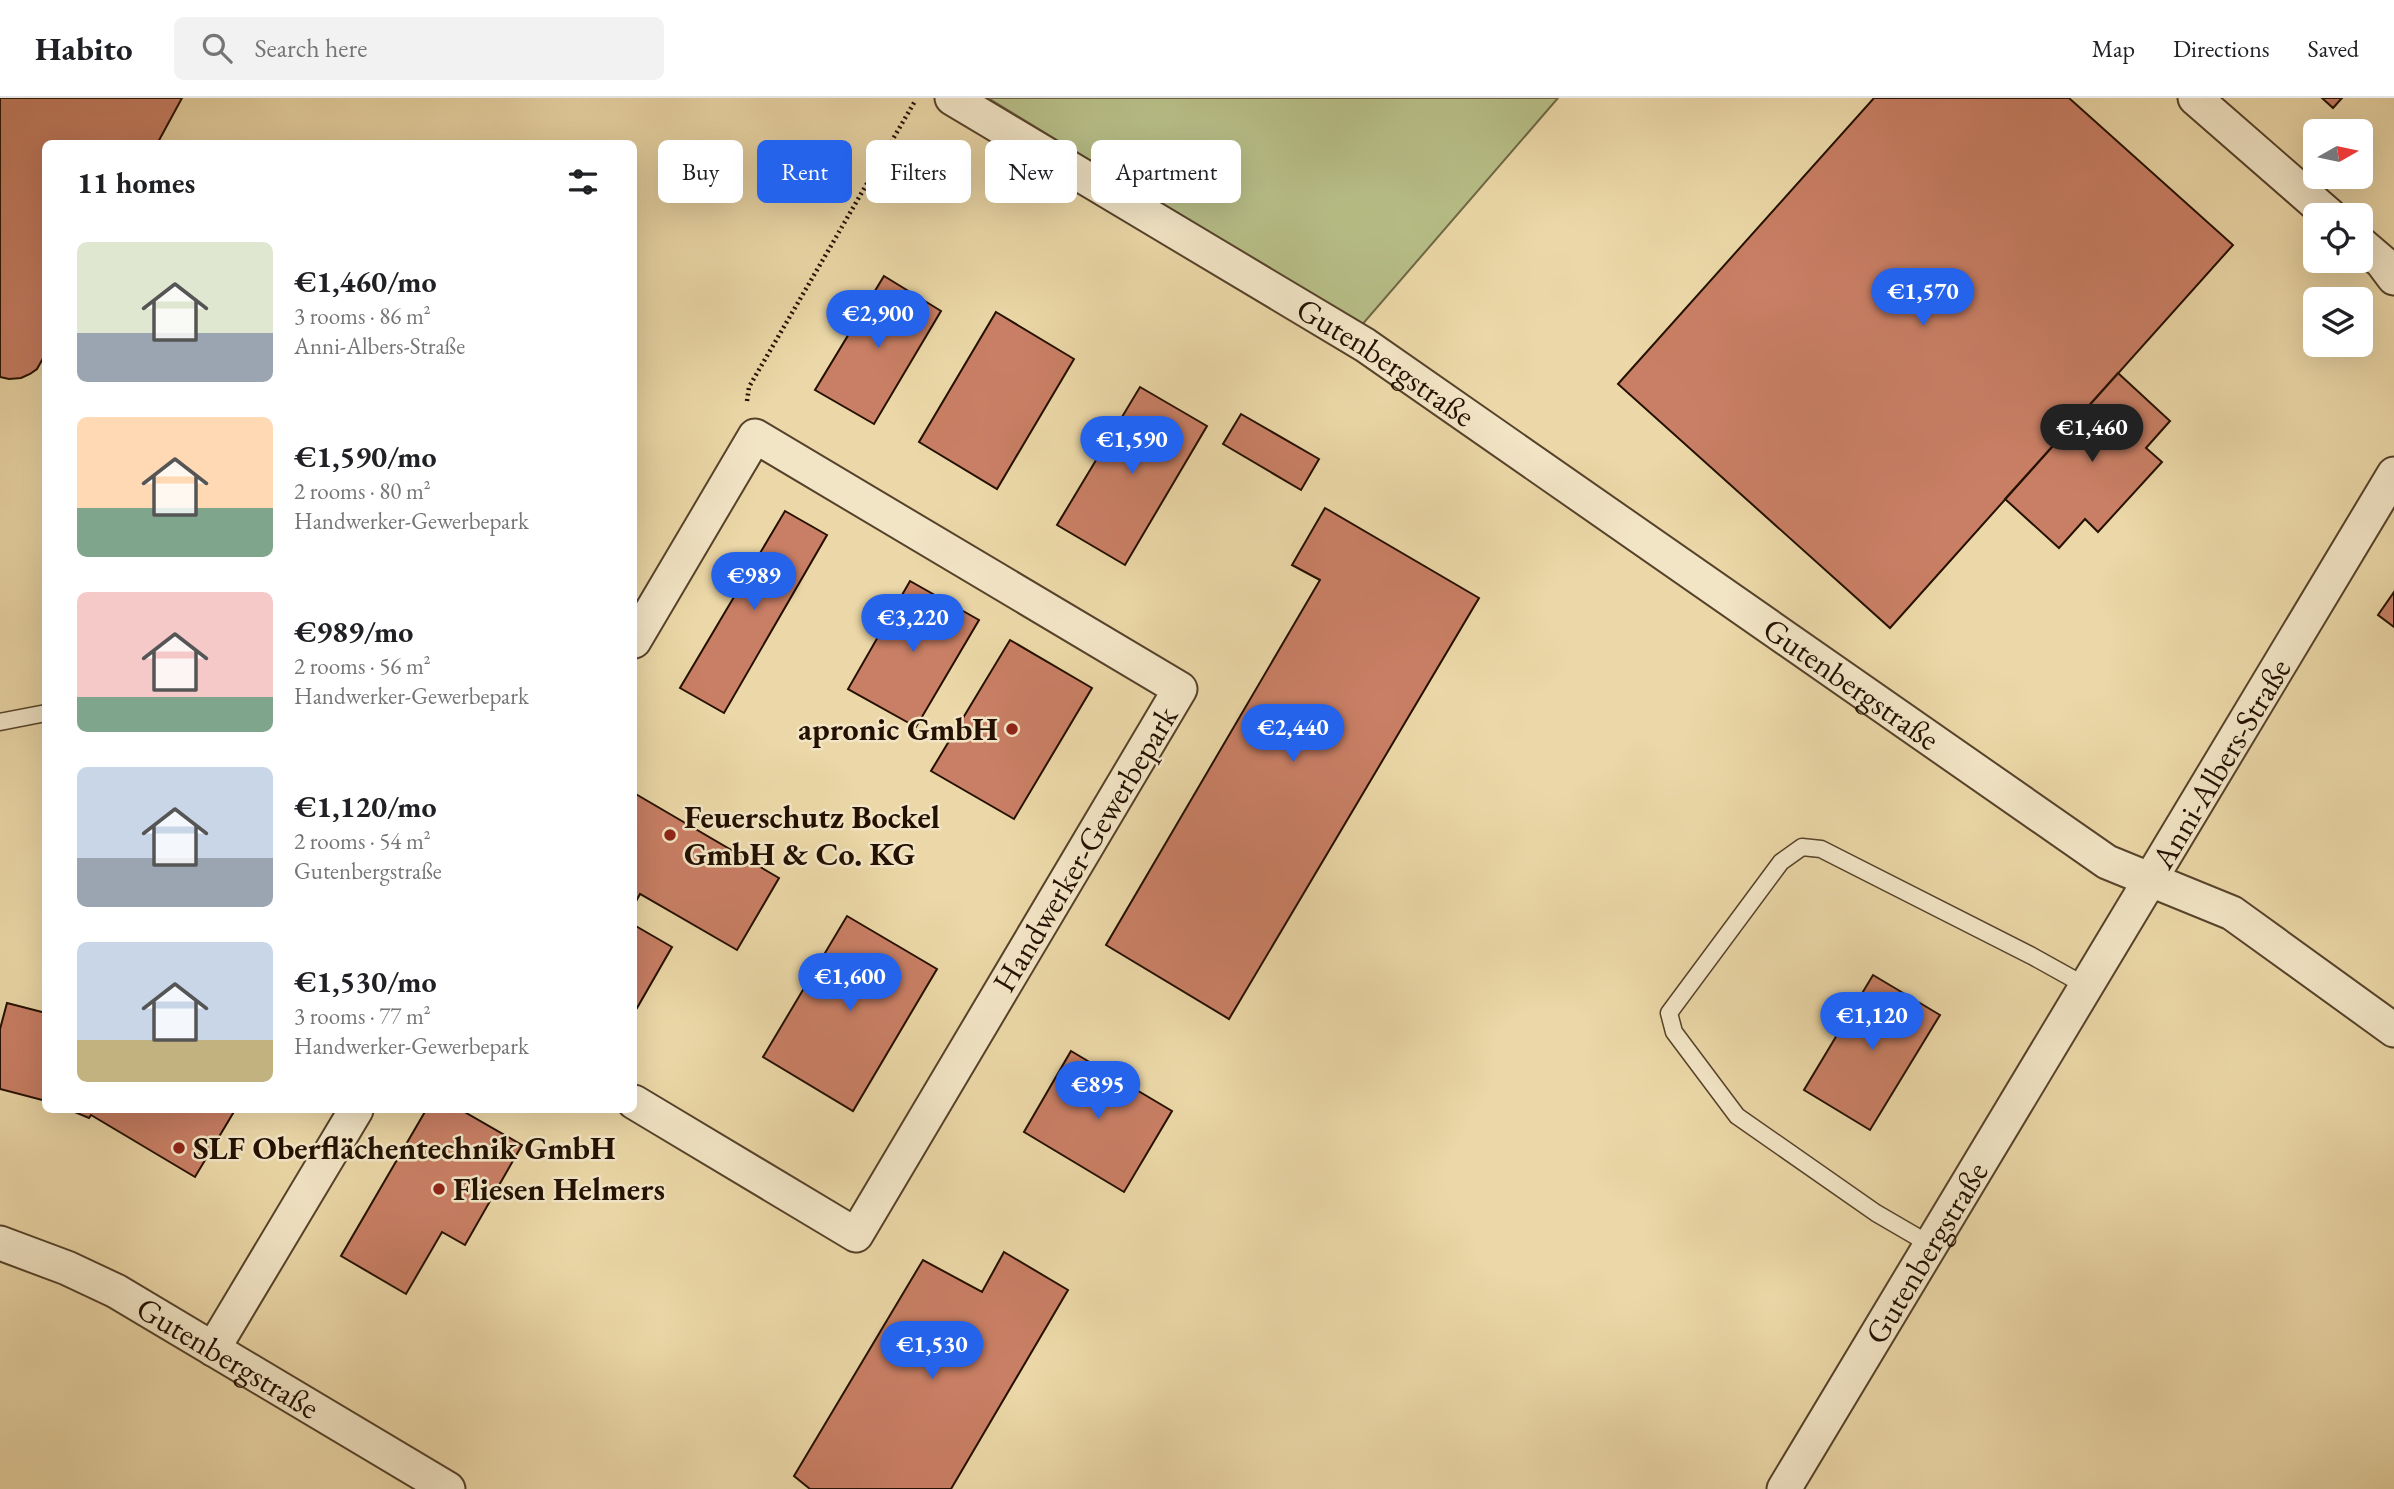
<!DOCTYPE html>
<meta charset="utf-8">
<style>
body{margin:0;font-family:"EB Garamond",serif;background:#f2f2f2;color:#202124;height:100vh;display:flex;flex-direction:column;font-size:26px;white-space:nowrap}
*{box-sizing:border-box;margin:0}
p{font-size:23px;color:#757577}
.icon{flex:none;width:38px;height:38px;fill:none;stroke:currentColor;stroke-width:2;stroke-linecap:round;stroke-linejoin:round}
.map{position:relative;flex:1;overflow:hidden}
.panel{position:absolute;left:42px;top:42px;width:595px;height:973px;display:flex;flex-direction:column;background:#fff;border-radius:10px;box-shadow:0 7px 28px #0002}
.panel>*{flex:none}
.top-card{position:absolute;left:658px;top:42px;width:665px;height:63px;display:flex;gap:14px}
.needle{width:46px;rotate:81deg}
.fabs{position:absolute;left:2303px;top:21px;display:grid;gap:14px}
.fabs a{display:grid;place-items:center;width:70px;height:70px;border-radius:10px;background:#fff;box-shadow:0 7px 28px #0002;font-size:35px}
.price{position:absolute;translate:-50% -60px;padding:0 16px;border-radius:24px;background:#2563eb;color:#fff;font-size:23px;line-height:46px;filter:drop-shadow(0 2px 4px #0008)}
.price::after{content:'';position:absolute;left:50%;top:42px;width:21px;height:16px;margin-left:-10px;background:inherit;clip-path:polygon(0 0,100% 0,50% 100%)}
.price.current{background:#222;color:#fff}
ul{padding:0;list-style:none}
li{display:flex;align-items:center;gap:21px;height:175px;padding:0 35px}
li span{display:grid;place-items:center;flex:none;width:196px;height:140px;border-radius:10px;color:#555}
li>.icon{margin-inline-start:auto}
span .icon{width:84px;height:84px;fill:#fffc;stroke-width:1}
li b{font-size:30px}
h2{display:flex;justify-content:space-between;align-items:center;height:84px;padding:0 35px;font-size:30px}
.tag{padding:0 24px;border-radius:10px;background:#fff;box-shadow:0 7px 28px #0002;font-size:24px;line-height:63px}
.tag.current{background:#2563eb;color:#fff}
header{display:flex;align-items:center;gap:42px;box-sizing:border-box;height:98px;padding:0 35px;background:#fff;border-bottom:2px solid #e0e0e0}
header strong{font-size:33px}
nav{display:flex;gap:38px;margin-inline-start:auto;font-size:24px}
.search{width:490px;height:63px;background:#f2f2f2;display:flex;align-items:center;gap:18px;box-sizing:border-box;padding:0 24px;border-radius:10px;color:#757577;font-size:26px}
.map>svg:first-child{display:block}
.green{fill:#b7be87;stroke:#6e6744;stroke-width:2}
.building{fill:#c97f65;stroke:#241001;stroke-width:2}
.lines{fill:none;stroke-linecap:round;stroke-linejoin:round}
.service-casing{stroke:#56422a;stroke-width:19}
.minor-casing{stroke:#56422a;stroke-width:37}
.path{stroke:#241001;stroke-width:4.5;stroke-dasharray:2 3.5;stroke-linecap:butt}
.service{stroke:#f2e5c6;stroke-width:16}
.minor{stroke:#f2e5c6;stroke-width:33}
.poi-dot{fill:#8f2418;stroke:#f2e5c6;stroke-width:2.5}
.labels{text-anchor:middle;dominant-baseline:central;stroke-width:5;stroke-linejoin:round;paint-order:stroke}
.street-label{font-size:32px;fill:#241001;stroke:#f2e5c6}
.poi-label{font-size:32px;font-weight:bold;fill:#241001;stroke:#f2e5c6;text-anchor:start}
</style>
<header>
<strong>Habito</strong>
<div class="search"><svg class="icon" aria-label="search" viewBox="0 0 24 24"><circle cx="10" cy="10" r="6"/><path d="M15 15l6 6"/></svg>Search here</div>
<nav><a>Map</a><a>Directions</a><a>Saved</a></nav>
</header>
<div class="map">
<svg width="2394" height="1391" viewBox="0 0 2394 1391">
<rect width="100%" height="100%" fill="#ebd7a7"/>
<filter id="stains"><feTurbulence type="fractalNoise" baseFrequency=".00286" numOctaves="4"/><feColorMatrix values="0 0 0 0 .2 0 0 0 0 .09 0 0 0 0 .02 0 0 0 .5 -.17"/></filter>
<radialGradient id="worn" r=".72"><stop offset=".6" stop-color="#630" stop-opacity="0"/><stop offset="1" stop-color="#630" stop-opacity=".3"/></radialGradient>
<path class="green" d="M988 0H1558L1361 228Z"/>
<path class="building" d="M0 0H182L157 46H46V255L37 271 30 276 21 280 9 281 0 279Z
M1874 0H2069L2233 147 1890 530 1618 286Z
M2322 0H2342L2333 10Z
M884 178 941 213 874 326 815 292Z
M996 214 1074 261 997 391 919 344Z
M2118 275 2170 323 2146 350 2162 364 2098 434 2085 421 2059 450 2005 401Z
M1140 289 1207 328 1125 467 1057 427Z
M1241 316 1319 361 1301 392 1223 346Z
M1325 410 1479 500 1229 921 1106 847 1320 482 1292 467Z
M785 413 827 437 724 615 680 590Z
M910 483 979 522 916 629 848 591Z
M2394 494V529L2378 517Z
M1010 542 1092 590 1014 721 931 673Z
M634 695 779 780 737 852 640 796 634 807Z
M847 818 937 871 853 1013 763 959Z
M634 827 672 849 637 910 634 908Z
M1873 877 1940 917 1870 1032 1804 992Z
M7 905 46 915V1003L0 991V931Z
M1071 953 1172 1013 1124 1094 1024 1034Z
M73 1012H235L195 1079 91 1017 89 1020 72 1013Z
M426 1012H461L522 1047 465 1147 442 1134 406 1196 341 1158Z
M1004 1154 1068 1192 951 1391H810L794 1378 923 1162 982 1194Z"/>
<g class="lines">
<defs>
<path id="service" d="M0 624 46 615
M1931 1147 1876 1115 1737 1018 1674 934 1669 915 1781 764 1802 749 1821 751 2032 858 2086 888"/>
<g id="minor">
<path id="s1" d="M952 0 1365 247 2107 764 2232 815 2394 932"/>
<path d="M2195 0 2329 117"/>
<path d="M2361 146 2382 164 2394 180"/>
<path d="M634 543 755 338 1180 591 856 1137 634 1004"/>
<path id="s2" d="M0 1145 67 1170 116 1193 448 1391"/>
<path d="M213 1251 356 1012"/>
<path id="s3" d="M1784 1391C1987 1053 2192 716 2394 376"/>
</g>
</defs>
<use href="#service" class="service-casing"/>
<use href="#minor" class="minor-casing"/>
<path class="path" d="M747 303 749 289 915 3"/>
<use href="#service" class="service"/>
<use href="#minor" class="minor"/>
</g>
<g class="poi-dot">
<circle cx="1012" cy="631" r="7"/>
<circle cx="670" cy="737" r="7"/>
<circle cx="179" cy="1050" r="7"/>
<circle cx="439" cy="1091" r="7"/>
</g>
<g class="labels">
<g class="street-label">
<text stroke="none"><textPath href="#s1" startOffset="508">Gutenbergstraße</textPath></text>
<text stroke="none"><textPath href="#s1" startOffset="1074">Gutenbergstraße</textPath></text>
<text stroke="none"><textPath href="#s3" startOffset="847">Anni-Albers-Straße</textPath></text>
<text transform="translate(1085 751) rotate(-59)">Handwerker-Gewerbepark</text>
<text stroke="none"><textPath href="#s3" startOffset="276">Gutenbergstraße</textPath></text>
<text stroke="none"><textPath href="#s2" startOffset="256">Gutenbergstraße</textPath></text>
</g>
<g class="poi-label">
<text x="998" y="631" text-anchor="end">apronic GmbH</text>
<text x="684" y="719">Feuerschutz Bockel<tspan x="684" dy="37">GmbH &amp; Co. KG</tspan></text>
<text x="193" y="1050">SLF Oberflächentechnik GmbH</text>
<text x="453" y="1091">Fliesen Helmers</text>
</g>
</g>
<rect width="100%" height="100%" filter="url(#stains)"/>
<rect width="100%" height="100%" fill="url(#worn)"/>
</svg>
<div class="fabs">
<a><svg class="needle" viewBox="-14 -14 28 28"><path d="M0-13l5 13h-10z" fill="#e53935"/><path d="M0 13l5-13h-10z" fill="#757577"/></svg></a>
<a><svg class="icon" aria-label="locate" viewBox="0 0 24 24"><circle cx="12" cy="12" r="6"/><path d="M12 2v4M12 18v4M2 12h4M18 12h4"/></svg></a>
<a><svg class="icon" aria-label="layers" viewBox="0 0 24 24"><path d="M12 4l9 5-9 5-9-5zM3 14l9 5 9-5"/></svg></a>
</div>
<b class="price" style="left:1923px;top:230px">€1,570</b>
<b class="price" style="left:878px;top:252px">€2,900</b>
<b class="price current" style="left:2092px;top:366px">€1,460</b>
<b class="price" style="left:1132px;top:378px">€1,590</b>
<b class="price" style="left:754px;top:514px">€989</b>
<b class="price" style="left:913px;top:556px">€3,220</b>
<b class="price" style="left:1293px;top:666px">€2,440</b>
<b class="price" style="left:850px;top:915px">€1,600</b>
<b class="price" style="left:1872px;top:954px">€1,120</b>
<b class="price" style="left:1098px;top:1023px">€895</b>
<b class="price" style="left:932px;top:1283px">€1,530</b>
<div class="top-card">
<a class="tag">Buy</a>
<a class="tag current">Rent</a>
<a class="tag">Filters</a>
<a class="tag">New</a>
<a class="tag">Apartment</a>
</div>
<section class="panel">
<h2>11 homes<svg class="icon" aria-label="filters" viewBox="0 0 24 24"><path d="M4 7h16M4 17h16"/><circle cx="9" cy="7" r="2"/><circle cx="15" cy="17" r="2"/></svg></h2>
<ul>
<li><span style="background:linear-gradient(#dfe7d0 65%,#9aa5b1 0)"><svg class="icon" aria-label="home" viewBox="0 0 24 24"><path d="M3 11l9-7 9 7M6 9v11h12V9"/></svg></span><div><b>€1,460/mo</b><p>3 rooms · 86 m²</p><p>Anni-Albers-Straße</p></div></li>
<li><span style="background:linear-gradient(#ffd9b3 65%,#7fa58c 0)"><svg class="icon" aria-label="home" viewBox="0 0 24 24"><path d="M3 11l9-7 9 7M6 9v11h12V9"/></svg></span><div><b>€1,590/mo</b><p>2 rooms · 80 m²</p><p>Handwerker-Gewerbepark</p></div></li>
<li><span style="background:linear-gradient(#f6c9c9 75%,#7fa58c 0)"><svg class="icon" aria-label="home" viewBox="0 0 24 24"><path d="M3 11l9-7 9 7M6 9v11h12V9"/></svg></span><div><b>€989/mo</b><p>2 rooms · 56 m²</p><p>Handwerker-Gewerbepark</p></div></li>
<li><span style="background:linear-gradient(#c9d6e8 65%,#9aa5b1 0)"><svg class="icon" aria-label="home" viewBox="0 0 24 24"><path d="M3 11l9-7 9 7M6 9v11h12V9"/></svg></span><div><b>€1,120/mo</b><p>2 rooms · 54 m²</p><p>Gutenbergstraße</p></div></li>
<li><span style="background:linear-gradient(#c9d6e8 70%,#c2b280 0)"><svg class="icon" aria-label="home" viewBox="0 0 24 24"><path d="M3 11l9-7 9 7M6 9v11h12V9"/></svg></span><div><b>€1,530/mo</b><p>3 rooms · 77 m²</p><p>Handwerker-Gewerbepark</p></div></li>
</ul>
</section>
</div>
